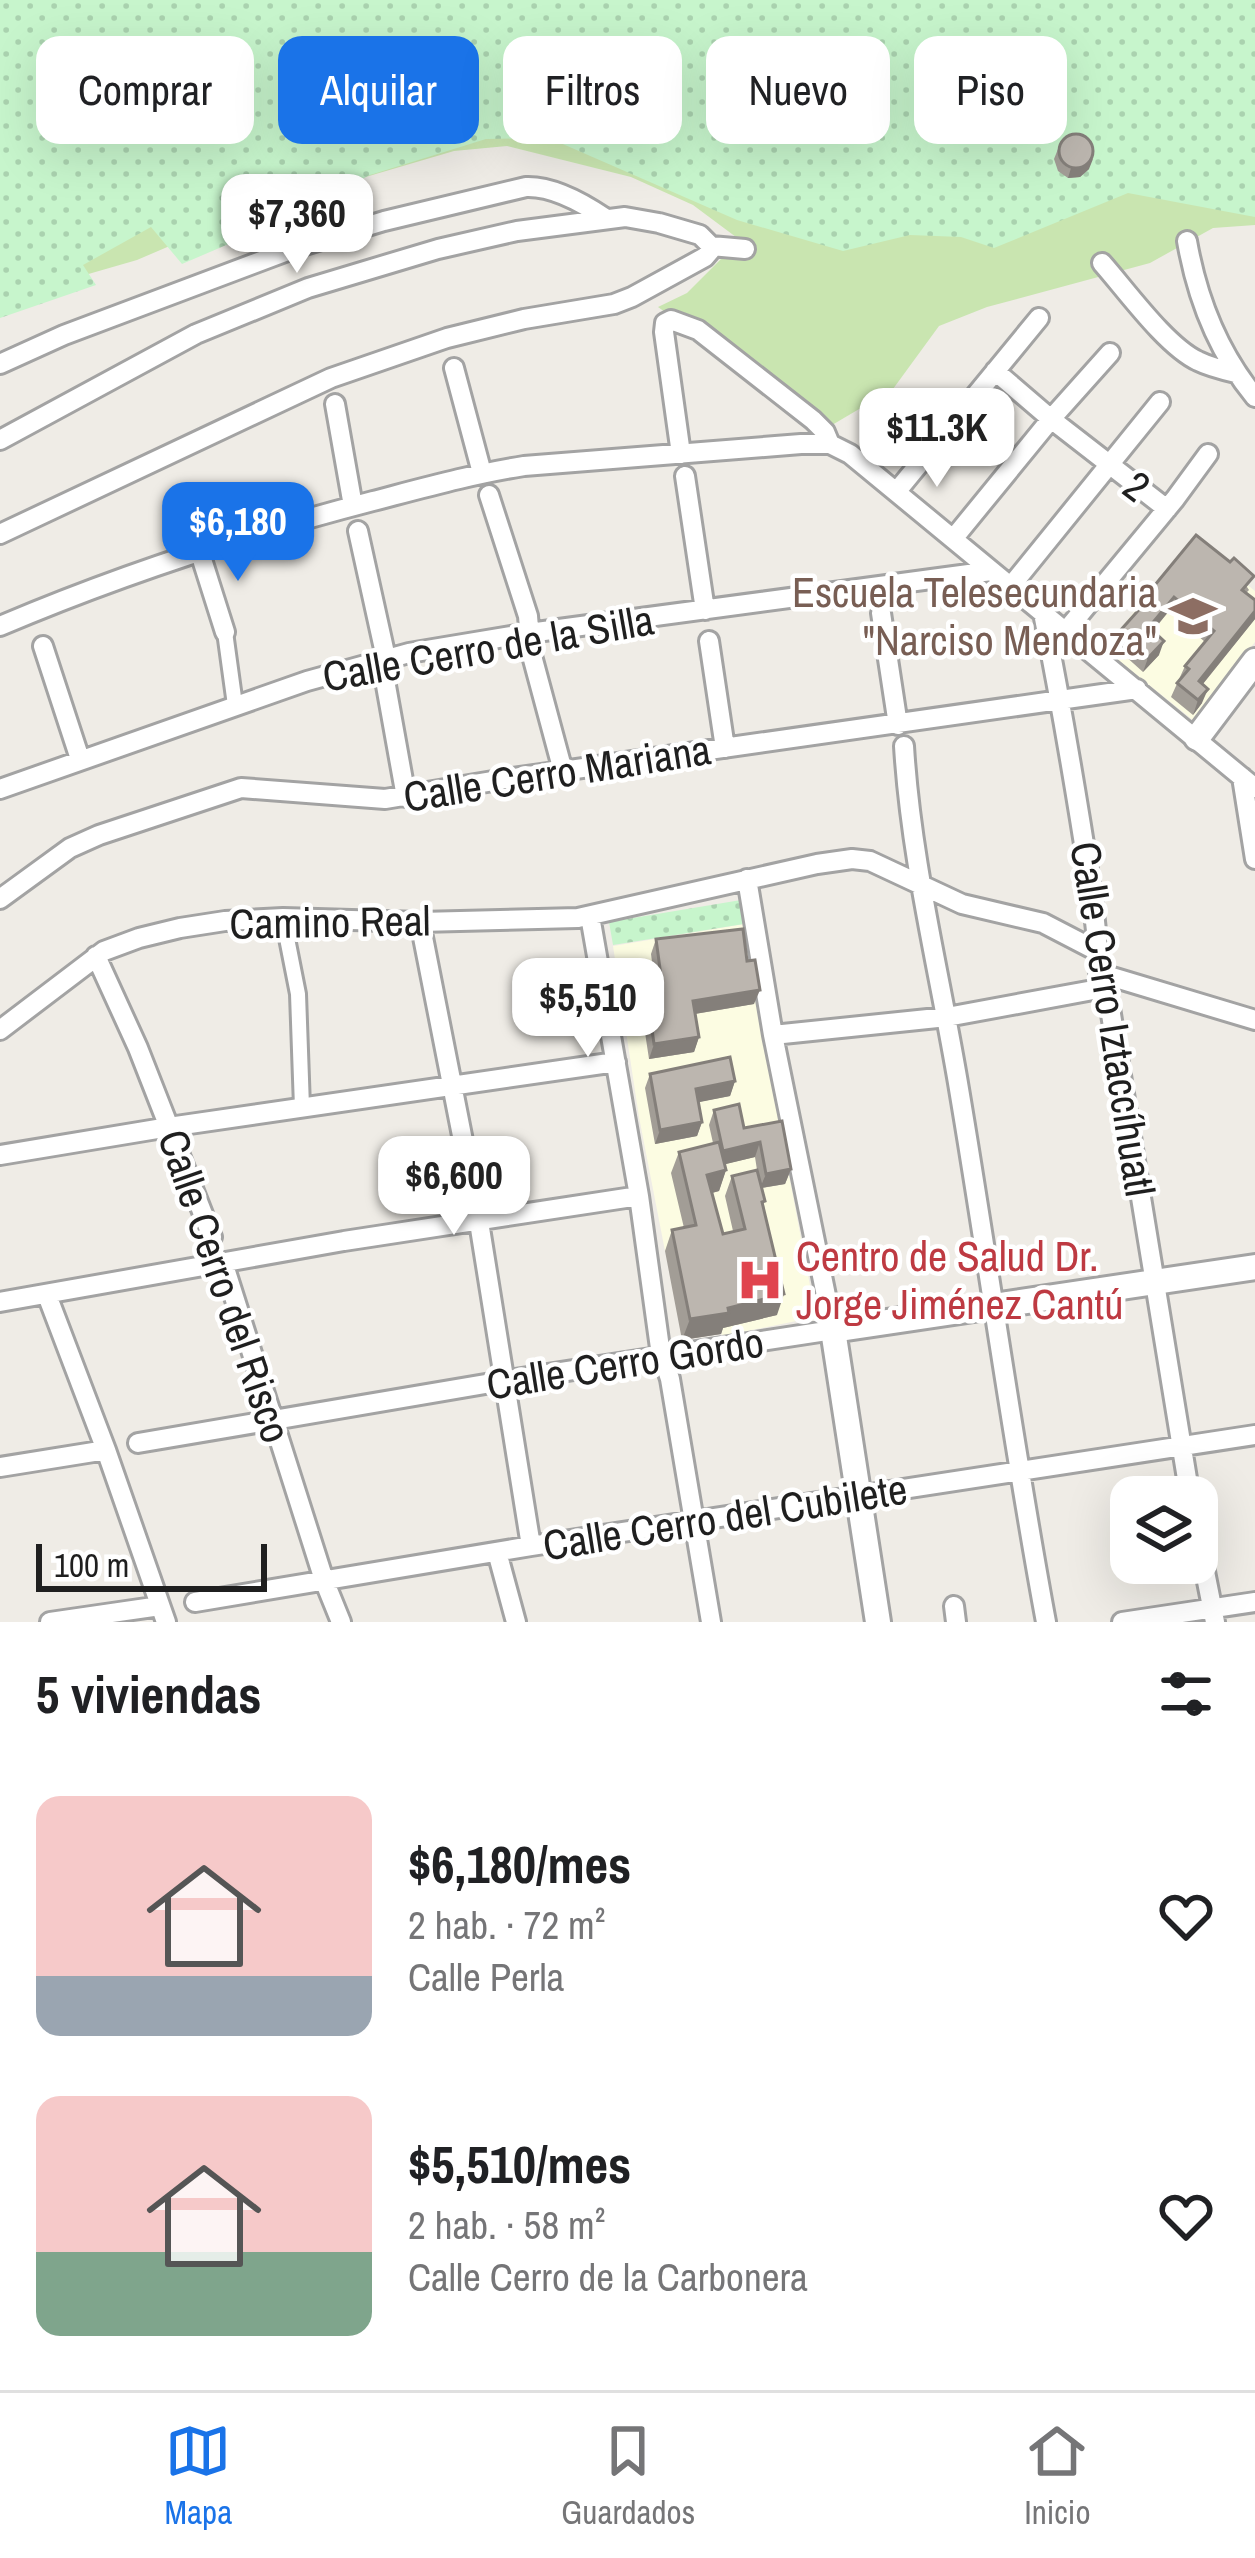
<!DOCTYPE html>
<html lang="es">
<meta charset="utf-8">
<style>
body{margin:0;font-family:"Archivo Narrow",sans-serif;background:#f6f6f6;color:#202124;height:100vh;display:flex;flex-direction:column;font-size:45px;white-space:nowrap}
*{box-sizing:border-box;margin:0}
p{font-size:39px;color:#757577}
.icon{flex:none;width:66px;height:66px;fill:none;stroke:currentColor;stroke-width:2;stroke-linecap:round;stroke-linejoin:round}
.map{position:relative;height:1622px;overflow:hidden}
.side{display:flex;flex-direction:column;background:#fff;flex:1}
.side>*{flex:none}
.banner{position:absolute;left:36px;top:36px;width:1185px;height:108px;display:flex;gap:24px}
.buttons{position:absolute;left:1110px;top:1476px;display:grid;gap:24px}
.buttons a{display:grid;place-items:center;width:108px;height:108px;border-radius:24px;background:#fff;box-shadow:0 12px 48px #0002;font-size:60px}
.scale{position:absolute;left:36px;bottom:30px;width:231px;box-sizing:border-box;padding-left:12px;border:6px solid #1f1f1f;border-top:0;font-size:33px;line-height:42px;white-space:nowrap;color:#1f1f1f;-webkit-text-stroke:9px #fff;paint-order:stroke}
.price{position:absolute;translate:-50% -102px;padding:0 27px;border-radius:24px;background:#fff;color:#222;font-size:39px;line-height:78px;filter:drop-shadow(0 3px 6px #0008)}
.price::after{content:'';position:absolute;left:50%;top:72px;width:36px;height:27px;margin-left:-18px;background:inherit;clip-path:polygon(0 0,100% 0,50% 100%)}
.price.active{background:#1a73e8;color:#fff}
ul{padding:0;list-style:none}
li{display:flex;align-items:center;gap:36px;height:300px;padding:0 36px}
li span{display:grid;place-items:center;flex:none;width:336px;height:240px;border-radius:24px;color:#555}
li>.icon{margin-inline-start:auto}
span .icon{width:144px;height:144px;fill:#fffc;stroke-width:1}
li b{font-size:51px}
h2{display:flex;justify-content:space-between;align-items:center;height:144px;padding:0 36px;font-size:51px}
.tag{padding:0 42px;border-radius:24px;background:#fff;box-shadow:0 12px 48px #0002;font-size:42px;line-height:108px}
.tag.active{background:#1a73e8;color:#fff}
.tabs{display:flex;justify-content:space-around;align-items:center;height:168px;border-top:3px solid #e0e0e0;background:#fff;font-size:33px;color:#757577}
.tabs a{display:grid;justify-items:center;gap:6px}
.tabs .active{color:#1a73e8}
.map>svg:first-child{display:block}
.education{fill:#fcfce2}
.grass{fill:#c9e5b0}
.park{fill:url(#park-dots)}
.lines{fill:none;stroke-linecap:round;stroke-linejoin:round}
.pedestrian-casing{stroke:#a3a3a3;stroke-width:20}
.minor-casing{stroke:#a3a3a3;stroke-width:24}
.tertiary-casing{stroke:#a3a3a3;stroke-width:30}
.pedestrian{stroke:#fff;stroke-width:14}
.minor{stroke:#fff;stroke-width:18}
.tertiary{stroke:#fff;stroke-width:24}
.wall{fill:#a29d96;fill-rule:evenodd}
.shaded-wall{fill:#847f7a}
.building{fill:#bcb6af;stroke:#847f7a;stroke-width:3}
.labels{text-anchor:middle;dominant-baseline:central;stroke-width:9;stroke-linejoin:round;paint-order:stroke}
.street-label{font-size:42px;fill:#1f1f1f;stroke:#fff}
.education-label{font-size:42px;fill:#785e54;stroke:#fff;text-anchor:end}
.health-label{font-size:42px;fill:#be3a42;stroke:#fff;text-anchor:start}
</style>
<div class="map">
<svg width="1255" height="1622" viewBox="0 0 1255 1622">
<defs>
<pattern id="park-dots" width="8" height="8" patternUnits="userSpaceOnUse" patternTransform="scale(3)"><rect width="8" height="8" fill="#c7f5cc"/><path d="M2 2h.1M6 6h.1" fill="none" stroke="#aad2af" stroke-width="1.8" stroke-linecap="round"/></pattern>
</defs>
<rect width="100%" height="100%" fill="#efece6"/>
<path class="education" d="M1192 540 1255 591V642L1193 720 1104 649Z
M750 923 773 1091 816 1317 722 1336 704 1244 665 1251 639 1117 613 946Z"/>
<path class="grass" d="M0 0H1255V225L1213 228 1150 263 987 307 939 326 893 389 827 428 658 307 687 293 740 240 693 205 631 177 507 146 454 151 318 191 242 215 137 260 33 290Z"/>
<path class="park" d="M0 0H1255V217L1128 193 994 248 961 237 910 235 843 251 737 220 549 138 486 139 370 175 259 231 182 264 151 227 83 265 96 285 0 318Z
M747 899 750 923 613 945 609 922Z"/>
<g class="lines">
<defs>
<path id="pedestrian" d="M225 632 235 705
M283 918 298 994 302 1107"/>
<path id="minor" d="M1187 241C1197 298 1218 352 1255 397
M1102 263C1126 290 1166 346 1198 361 1210 367 1223 370 1236 373
M0 364 64 335 298 247 384 221 526 187C552 186 583 203 605 218
M454 368 482 473
M995 371 1051 419 1167 509
M335 404 353 506
M0 440 196 334 308 288 438 249 517 231 625 217 659 223 700 235 711 246 745 249
M681 454 664 332 665 323 671 320 698 330 813 420 825 432 830 444 850 454 1255 788
M685 476 705 610
M897 491 1039 318
M489 495 528 616 531 652 563 771
M358 531 386 658
M0 534 331 378 447 338 524 319 614 304 632 297 705 257 711 250V246
M953 539 1051 419 1110 353
M200 553 225 632
M1011 586 1160 402
M881 613 898 725
M1043 613C1061 703 1076 792 1090 882 1097 923 1096 963 1109 1002L1190 1497
M0 626C120 575 246 534 373 501 423 488 473 474 524 466L801 444H830
M1065 632 1175 499 1208 454
M709 641 725 748
M43 646 80 759
M385 680 406 797
M904 746C911 862 940 974 959 1089 989 1267 1013 1445 1046 1622
M1242 777 1255 859
M0 789 307 681 409 653 529 633 991 571
M0 899 70 848 99 835 241 788 385 799 499 780 1137 689
M590 916 639 1196 660 1348 670 1379 711 1622
M420 922 479 1222 531 1546
M96 956 138 1048 212 1237
M1099 973 1255 1020
M0 1030 104 951 139 938 180 928 225 921 283 918 420 922 578 918 817 864 852 859 870 861 962 904 1043 923 1097 951
M773 1035 947 1017 1104 988
M0 1155 169 1127 616 1062
M223 1262 324 1580 341 1622
M47 1295 106 1450 166 1622
M0 1302 344 1241 639 1196
M138 1443 503 1381 833 1330 773 1035 747 879
M0 1467 106 1450
M1197 1531 1215 1622
M497 1552 516 1622
M195 1602 531 1546 1255 1435
M954 1606 956 1622
M50 1622 160 1606
M1122 1622 1255 1602"/>
<path id="tertiary" d="M1197 738 1255 661
M878 1622 833 1330 1255 1267"/>
</defs>
<use href="#pedestrian" class="pedestrian-casing"/>
<use href="#minor" class="minor-casing"/>
<use href="#tertiary" class="tertiary-casing"/>
<use href="#pedestrian" class="pedestrian"/>
<use href="#minor" class="minor"/>
<use href="#tertiary" class="tertiary"/>
</g>
<path class="wall" d="M1058 149 1089 169 1080 177 1068 178 1058 171 1054 159Z
M1230 562 1249 590 1246 593 1255 619 1203 684 1202 703 1193 715 1171 697 1185 666 1205 642 1169 611 1153 631 1159 655 1143 672 1114 646 1119 632 1137 612 1141 602Z
M656 939 754 1004 695 1014 699 1037 694 1052 649 1059 639 993 645 978 654 977 651 954Z
M650 1074 735 1081 730 1096 698 1102 702 1122 697 1136 655 1144 645 1088Z
M714 1110 744 1128 791 1169 785 1184 762 1188 777 1315 723 1328 721 1334 682 1340 665 1251 672 1230 684 1228 671 1173 679 1152 713 1143 709 1125ZM755 1157 757 1170 732 1176 725 1196 733 1231 723 1234 712 1193 719 1191 726 1170 725 1164Z"/>
<path class="shaded-wall" d="M1093 159 1089 169 1080 177 1068 178 1071 168Z
M1174 597 1169 611 1143 642 1149 627Z
M1255 611V619L1193 696 1199 681Z
M1164 641 1159 655 1143 672 1148 658Z
M1208 689 1202 703 1193 715 1198 700Z
M760 990 754 1004 688 1015 693 1001Z
M699 1037 694 1052 649 1059 654 1044Z
M735 1081 730 1096 690 1104 696 1089Z
M702 1122 697 1136 655 1144 660 1130Z
M760 1142 755 1157 718 1166 723 1151Z
M791 1169 785 1184 760 1188 766 1174Z
M726 1170 719 1191 700 1196 707 1175Z
M784 1294 777 1315 723 1328 721 1334 682 1340 690 1319Z"/>
<path class="building" d="M1059 151a17 17 0 1 1 34 0a17 17 0 1 1-34 0Z
M1196 535 1230 562 1234 558 1254 576 1242 590 1255 600V611L1199 681 1208 689 1198 700 1177 683 1189 669 1185 666 1214 631 1174 597 1149 627 1164 641 1148 658 1119 632 1144 604 1141 602Z
M743 929 747 961 755 960 760 990 693 1001 699 1037 654 1044 645 978 661 976 656 939Z
M730 1057 735 1081 696 1089 702 1122 660 1130 650 1074Z
M739 1104 744 1128 782 1121 791 1169 766 1174 760 1142 723 1151 714 1110Z
M719 1142 726 1170 707 1175 723 1234 745 1229 732 1176 757 1170 765 1201 762 1202 784 1294 728 1308 729 1313 690 1319 672 1230 696 1225 679 1152Z"/>
<defs>
<symbol id="school-bare" viewBox="-9 -9 18 18"><path d="M0-5L7-2L0 1L-7-2ZM-4 1L0 2.5L4 1V4Q0 6-4 4Z" fill="#8d6e63" stroke="#fff" stroke-width="2.5" paint-order="stroke"/></symbol>
<symbol id="hospital-bare" viewBox="-9 -9 18 18"><path d="M-5-5h3v3.5h4V-5h3V5h-3V1.5h-4V5h-3Z" fill="#e0444e" stroke="#fff" stroke-width="2.5" paint-order="stroke"/></symbol>
</defs>
<g fill-rule="evenodd">
<use href="#school-bare" x="1160" y="583" width="66" height="66"/>
<use href="#hospital-bare" x="727" y="1247" width="66" height="66"/>
</g>
<g class="labels">
<g class="street-label">
<text transform="translate(1137 486) rotate(37)">2</text>
<text transform="translate(488 648) rotate(-10)">Calle Cerro de la Silla</text>
<text transform="translate(557 773) rotate(-9)">Calle Cerro Mariana</text>
<text transform="translate(330 922) rotate(-1)">Camino Real</text>
<text transform="translate(1113 1019) rotate(81)">Calle Cerro Iztaccíhuatl</text>
<text transform="translate(225 1286) rotate(71)">Calle Cerro del Risco</text>
<text transform="translate(625 1363) rotate(-9)">Calle Cerro Gordo</text>
<text transform="translate(725 1517) rotate(-9)">Calle Cerro del Cubilete</text>
</g>
<g class="education-label">
<text x="1157" y="592">Escuela Telesecundaria<tspan x="1157" dy="48">"Narciso Mendoza"</tspan></text>
</g>
<g class="health-label">
<text x="796" y="1256">Centro de Salud Dr.<tspan x="796" dy="48">Jorge Jiménez Cantú</tspan></text>
</g>
</g>
</svg>
<div class="buttons">
<a><svg class="icon" aria-label="layers" viewBox="0 0 24 24"><path d="M12 4l9 5-9 5-9-5zM3 14l9 5 9-5"/></svg></a>
</div>
<div class="scale">100 m</div>
<b class="price" style="left:297px;top:276px">$7,360</b>
<b class="price" style="left:937px;top:490px">$11.3K</b>
<b class="price active" style="left:238px;top:584px">$6,180</b>
<b class="price" style="left:588px;top:1060px">$5,510</b>
<b class="price" style="left:454px;top:1238px">$6,600</b>
<div class="banner">
<a class="tag">Comprar</a>
<a class="tag active">Alquilar</a>
<a class="tag">Filtros</a>
<a class="tag">Nuevo</a>
<a class="tag">Piso</a>
</div>
</div>
<section class="side">
<h2>5 viviendas<svg class="icon" aria-label="filters" viewBox="0 0 24 24"><path d="M4 7h16M4 17h16"/><circle cx="9" cy="7" r="2"/><circle cx="15" cy="17" r="2"/></svg></h2>
<ul>
<li><span style="background:linear-gradient(#f6c9c9 75%,#9aa5b1 0)"><svg class="icon" aria-label="home" viewBox="0 0 24 24"><path d="M3 11l9-7 9 7M6 9v11h12V9"/></svg></span><div><b>$6,180/mes</b><p>2 hab. · 72 m²</p><p>Calle Perla</p></div><svg class="icon" aria-label="heart" viewBox="0 0 24 24"><path d="M12 20l-8-8c-3-5 5-10 8-4 3-6 11-1 8 4z"/></svg></li>
<li><span style="background:linear-gradient(#f6c9c9 65%,#7fa58c 0)"><svg class="icon" aria-label="home" viewBox="0 0 24 24"><path d="M3 11l9-7 9 7M6 9v11h12V9"/></svg></span><div><b>$5,510/mes</b><p>2 hab. · 58 m²</p><p>Calle Cerro de la Carbonera</p></div><svg class="icon" aria-label="heart" viewBox="0 0 24 24"><path d="M12 20l-8-8c-3-5 5-10 8-4 3-6 11-1 8 4z"/></svg></li>
</ul>
</section>
<nav class="tabs">
<a class="active"><svg class="icon" aria-label="map" viewBox="0 0 24 24"><path d="M3 6l6-2 6 2 6-2v14l-6 2-6-2-6 2zM9 4v14M15 6v14"/></svg>Mapa</a>
<a><svg class="icon" aria-label="saved" viewBox="0 0 24 24"><path d="M7 4h10v16l-5-4-5 4z"/></svg>Guardados</a>
<a><svg class="icon" aria-label="home" viewBox="0 0 24 24"><path d="M3 11l9-7 9 7M6 9v11h12V9"/></svg>Inicio</a>
</nav>
